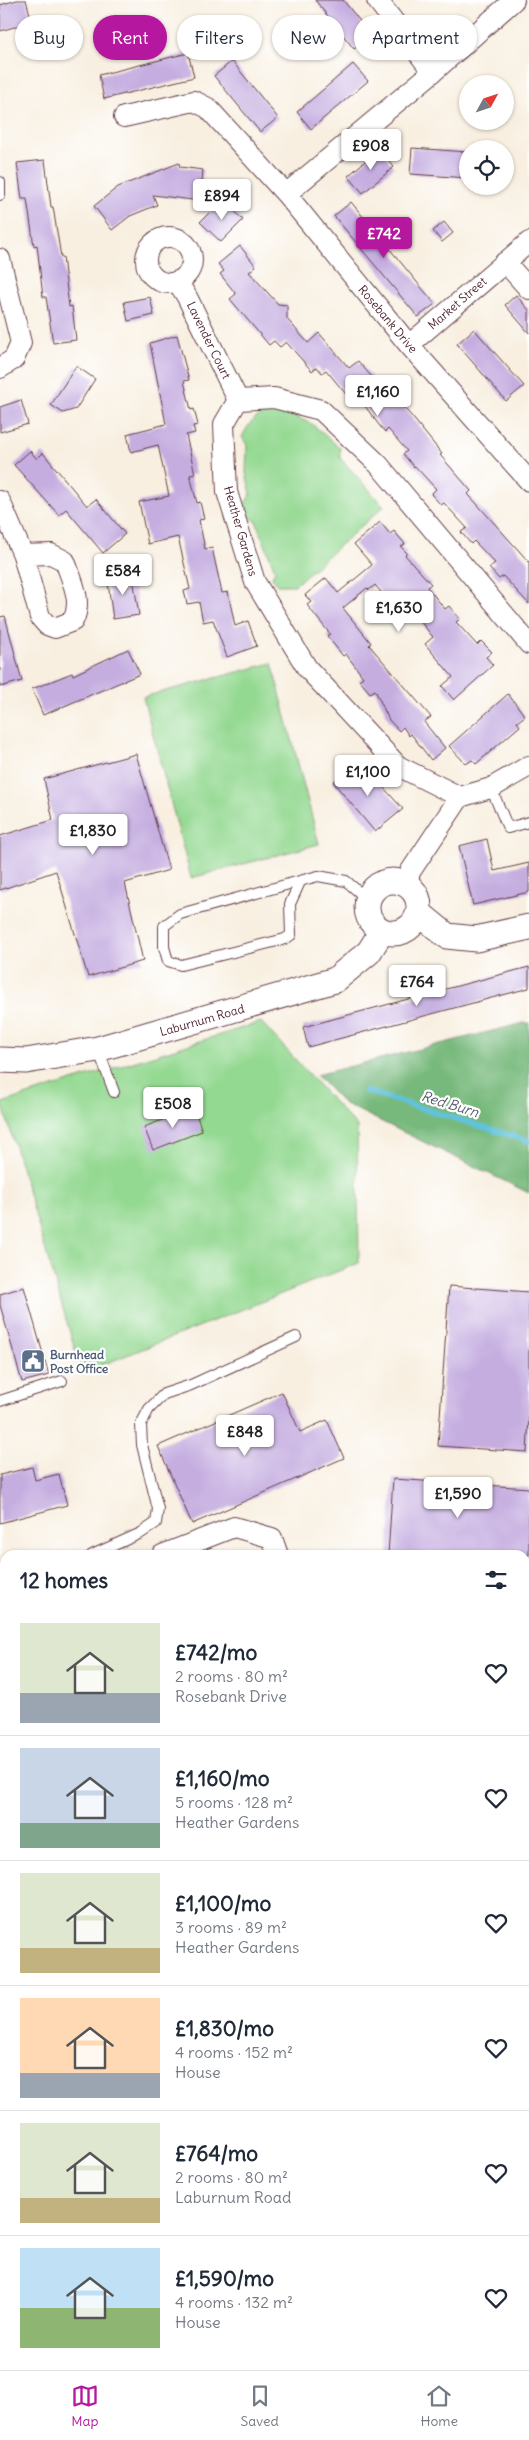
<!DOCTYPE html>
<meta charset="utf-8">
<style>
body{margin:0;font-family:Delius,sans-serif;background:#f2f2f3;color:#1f2937;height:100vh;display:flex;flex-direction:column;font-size:19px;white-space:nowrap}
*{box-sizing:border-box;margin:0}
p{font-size:16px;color:#747a83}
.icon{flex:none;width:28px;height:28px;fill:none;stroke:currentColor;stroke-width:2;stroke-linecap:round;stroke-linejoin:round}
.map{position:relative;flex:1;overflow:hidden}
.side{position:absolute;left:0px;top:1550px;width:530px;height:820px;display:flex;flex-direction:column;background:#fff;border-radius:15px 15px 0 0;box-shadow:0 1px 4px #0004}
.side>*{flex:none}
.hud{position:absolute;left:15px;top:15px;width:500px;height:45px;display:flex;gap:10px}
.needle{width:32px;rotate:50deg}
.buttons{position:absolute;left:459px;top:75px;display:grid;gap:10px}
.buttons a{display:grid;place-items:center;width:55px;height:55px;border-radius:50%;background:#fff;box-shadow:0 1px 4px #0004;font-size:25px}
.price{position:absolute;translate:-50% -42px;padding:0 11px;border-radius:5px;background:#fff;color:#222;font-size:16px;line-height:32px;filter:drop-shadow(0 1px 2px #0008)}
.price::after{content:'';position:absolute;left:50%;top:30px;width:15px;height:11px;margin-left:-8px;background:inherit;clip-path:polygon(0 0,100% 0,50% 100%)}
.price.active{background:#b5179e;color:#fff}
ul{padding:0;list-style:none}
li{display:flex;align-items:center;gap:15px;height:125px;padding:0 20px}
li+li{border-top:1px solid #e0e1e3}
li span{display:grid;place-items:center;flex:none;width:140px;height:100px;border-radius:0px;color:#555}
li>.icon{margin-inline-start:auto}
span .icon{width:60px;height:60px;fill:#fffc;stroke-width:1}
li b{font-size:21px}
h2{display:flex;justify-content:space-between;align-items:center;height:60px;padding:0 20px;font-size:21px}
.chip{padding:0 18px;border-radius:22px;background:#fff;box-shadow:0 1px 4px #0004;font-size:18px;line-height:45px}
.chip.active{background:#b5179e;color:#fff}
.menu{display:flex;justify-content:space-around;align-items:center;height:70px;border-top:1px solid #e0e1e3;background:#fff;font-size:14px;color:#747a83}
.menu a{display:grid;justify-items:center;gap:2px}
.menu .active{color:#b5179e}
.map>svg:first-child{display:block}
.green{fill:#94d992;stroke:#6f7c5e}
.forest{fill:#77b97c;stroke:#606c54}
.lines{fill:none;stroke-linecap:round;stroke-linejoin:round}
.stream{stroke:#60c3dd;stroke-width:5.5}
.building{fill:#c5ade0}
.service-casing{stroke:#643e46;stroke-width:12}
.minor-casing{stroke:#643e46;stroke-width:22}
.tertiary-casing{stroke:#643e46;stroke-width:27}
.secondary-casing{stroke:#643e46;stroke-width:29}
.service{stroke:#fff;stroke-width:10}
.minor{stroke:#fff;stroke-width:20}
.tertiary{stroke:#fff;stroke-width:25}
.secondary{stroke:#fff;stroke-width:28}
.labels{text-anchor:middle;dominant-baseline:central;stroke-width:4.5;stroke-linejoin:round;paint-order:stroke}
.street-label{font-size:12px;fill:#4a1f2b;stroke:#fff}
.service-label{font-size:12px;font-weight:bold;fill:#4e5e75;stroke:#fff;text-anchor:start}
.water-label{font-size:14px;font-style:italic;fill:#525869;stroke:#fff}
</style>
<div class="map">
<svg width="529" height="2370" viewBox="0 0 529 2370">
<rect width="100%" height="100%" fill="#fff"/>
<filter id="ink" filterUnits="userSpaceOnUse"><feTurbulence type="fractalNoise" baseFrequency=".02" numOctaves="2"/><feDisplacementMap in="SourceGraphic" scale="10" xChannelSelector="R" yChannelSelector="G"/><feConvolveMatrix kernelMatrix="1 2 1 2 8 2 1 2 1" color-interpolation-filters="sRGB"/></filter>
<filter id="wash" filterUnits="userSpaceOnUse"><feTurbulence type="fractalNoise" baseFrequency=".0096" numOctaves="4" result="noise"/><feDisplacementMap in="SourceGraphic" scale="20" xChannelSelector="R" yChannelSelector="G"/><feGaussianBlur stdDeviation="1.12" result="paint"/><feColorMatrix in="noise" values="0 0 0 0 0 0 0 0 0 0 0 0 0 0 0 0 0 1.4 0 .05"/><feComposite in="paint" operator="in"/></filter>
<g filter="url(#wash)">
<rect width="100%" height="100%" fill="#f8efe0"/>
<path class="green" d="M282 411 312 424 340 448V458L384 506 295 585H277L272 577 275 570 256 521 247 515 244 505 251 494 246 473 247 445 242 437C252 417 260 413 282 411Z
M272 663 319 844 191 878 143 697Z
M261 1022 357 1127 359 1263 82 1373 2 1103Z"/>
<path class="forest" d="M524 1023H529V1193L343 1103 316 1075Z"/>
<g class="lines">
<path class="stream" d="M365 1091 529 1141"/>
</g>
<g id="blocks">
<path class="building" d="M17 0H26L32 22 0 31V5Z
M315 0H343L372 36 354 49Z
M188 53 194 77 104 99 99 75Z
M232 61 278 118 260 132 214 76Z
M353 64 368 81 311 129 297 112Z
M412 148 468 152V178L410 174Z
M379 149 394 167 363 193 348 176Z
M45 160 51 207H53L61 257H63L69 307 72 306 76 340 53 343 46 297H43L37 245 34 246 27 199H22L17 163Z
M179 163 180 167 203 170 200 201 153 195 157 205 130 216 112 230 94 206 118 187Z
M223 199 243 220 221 242 200 222Z
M351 202 435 304 418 317 334 216Z
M444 222 453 233 442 242 433 231Z
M240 246 256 266 249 272 278 304 287 305V319L308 343 319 333 349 368 358 361 389 397 392 394 413 418 442 454 440 455 471 491 468 494 529 562V604L503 576 499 579 489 568 495 563 474 541 471 544 461 532 467 528 444 503 441 505 431 494 436 489 415 466 414 467 403 454 407 451 388 429 385 432 379 425 356 394 350 399 326 370 322 373 317 367 312 371 286 342 280 347 274 341 269 345 230 299 236 294 220 274 224 271 218 264Z
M516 295 529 310V333L505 305Z
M150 297 154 315 128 321 124 302Z
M474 329 524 386 506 401 457 344Z
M177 335 189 380 184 381 191 410 194 409 198 425 193 426 195 433 186 435 195 474 190 475 197 503 200 502 204 519 199 520 205 549 212 548 222 593 228 592 235 626 248 621 257 646 227 657 213 620 203 622 199 602 187 604 184 591 190 589 178 537 148 544 139 502 169 496 158 445 131 452 127 434 166 424 150 343Z
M76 366 95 379 76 409 63 413 51 405Z
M21 400 28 424 0 432V407Z
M30 451 37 459 43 453 87 506 96 499 125 534 103 553 66 509 59 515 14 465Z
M380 522 390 534 394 531 405 544 401 547 407 553 405 555 431 584 427 587 445 609 449 606 460 619 456 622 477 645 481 641 492 652 486 657 493 665 454 700 442 686 453 677 425 644 433 637 401 598 392 605 375 585 369 590 367 588 343 608 371 643 369 645 431 717 424 722 445 748 431 760 411 734 409 736 403 727 399 731 389 720 375 690 370 693 359 680 363 677 346 654 343 656 327 636 330 634 307 605 311 602 305 595 326 578 338 593 372 565 354 544Z
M132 572 139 615 113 619 107 576Z
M5 616 22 681 0 687V617Z
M128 649 140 674 43 715 32 689 72 673 73 675Z
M508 694 525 716 517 722 520 726 476 764 472 760 466 764 449 746Z
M136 754 169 870 125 883 143 961 88 977 56 871 0 890V836L53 820 44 779Z
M352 765 357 772 364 766 403 809 375 832 333 782Z
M487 839 494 871 529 863V892L473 905 459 846Z
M529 967V988L308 1047 303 1027Z
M194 1108 202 1131 153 1150 144 1127Z
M449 1286 529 1292V1418L527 1452 438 1446Z
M24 1287 49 1375 22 1382 0 1305V1294Z
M282 1392 300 1432 327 1420 344 1458 192 1524 158 1446Z
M32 1467 35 1480 59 1474 67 1505 0 1523V1475Z
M393 1479 529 1488V1555H388Z"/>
</g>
</g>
<g filter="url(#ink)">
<use href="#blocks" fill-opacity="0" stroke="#643e46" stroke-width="1"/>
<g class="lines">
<defs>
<path id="service" d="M0 182V195
M491 788 508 828 529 822
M300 882 290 904 291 935 285 939 181 965 168 961 164 947V926L180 914 318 876 346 881 367 899
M98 1049 114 1092
M0 1401 62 1381
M92 1555 141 1533 156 1523 158 1509 142 1445 141 1424 149 1409 164 1394 191 1385 296 1337
M0 1962 5 1960
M0 2140 5 2138
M525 2193 529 2210
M525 2292 529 2281
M342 2365 344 2370
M491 2365 495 2369
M436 2370 454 2365"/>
<path id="minor" d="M377 0 433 72
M124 117 194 101 208 108 286 194 409 345 529 481
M286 194 433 72 514 0
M146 260a23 23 0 1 1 46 0a23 23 0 1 1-46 0Z
M0 259 21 343 14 359 0 368
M505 262 529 289
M177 281 187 297 238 400
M409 345 529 242
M0 501 23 555 40 617 47 625 55 628 73 621C83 601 72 581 65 561L51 554 23 555
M460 797 398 766 307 668 255 582 227 492 224 424 238 400 274 398 321 410 378 464 529 644
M407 884 410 872 460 797 491 788 529 766
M162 1555 234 1527 272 1538 278 1555
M0 1594 5 1593
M525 1910 529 1909
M0 2205 5 2202
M99 2365 100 2370"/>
<path id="tertiary" d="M367 907a26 26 0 1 1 52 0a26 26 0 1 1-52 0Z
M419 913 447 936 476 939 529 927
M0 1060 26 1061 98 1049 335 980 369 952 382 931"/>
<path id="secondary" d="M0 1633 5 1651
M293 2365 294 2370"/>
</defs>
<use href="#service" class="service-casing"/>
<use href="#minor" class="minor-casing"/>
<use href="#tertiary" class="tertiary-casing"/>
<use href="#secondary" class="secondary-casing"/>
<use href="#service" class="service"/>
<use href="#minor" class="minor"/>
<use href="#tertiary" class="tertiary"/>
<use href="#secondary" class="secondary"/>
</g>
</g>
<defs>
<symbol id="civic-square" viewBox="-11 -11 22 22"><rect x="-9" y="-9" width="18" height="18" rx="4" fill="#5c6f8a" stroke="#fff"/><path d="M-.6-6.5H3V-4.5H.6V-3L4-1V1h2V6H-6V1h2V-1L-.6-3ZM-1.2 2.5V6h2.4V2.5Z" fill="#fff"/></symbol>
</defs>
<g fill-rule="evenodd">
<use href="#civic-square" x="19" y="1347" width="28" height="28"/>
</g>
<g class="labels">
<g class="street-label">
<text transform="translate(457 303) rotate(-41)">Market Street</text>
<text transform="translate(388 319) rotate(50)">Rosebank Drive</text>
<text transform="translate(209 340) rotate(64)">Lavender Court</text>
<text transform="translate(241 531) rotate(74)">Heather Gardens</text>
<text transform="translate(202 1020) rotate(-16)">Laburnum Road</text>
</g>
<g class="service-label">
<text x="50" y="1354">Burnhead<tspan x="50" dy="14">Post Office</tspan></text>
</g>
<g class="water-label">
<text transform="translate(450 1104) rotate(17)">Red Burn</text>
</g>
</g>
</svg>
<div class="buttons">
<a><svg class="needle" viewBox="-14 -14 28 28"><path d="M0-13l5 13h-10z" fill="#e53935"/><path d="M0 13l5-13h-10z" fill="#747a83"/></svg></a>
<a><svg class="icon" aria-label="locate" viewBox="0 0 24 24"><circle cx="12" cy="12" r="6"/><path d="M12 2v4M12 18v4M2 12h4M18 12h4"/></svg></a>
</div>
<b class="price" style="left:371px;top:171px">£908</b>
<b class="price" style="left:222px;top:221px">£894</b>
<b class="price active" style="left:384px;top:259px">£742</b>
<b class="price" style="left:378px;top:417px">£1,160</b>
<b class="price" style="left:123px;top:596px">£584</b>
<b class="price" style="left:399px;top:633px">£1,630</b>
<b class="price" style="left:368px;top:797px">£1,100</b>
<b class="price" style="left:93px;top:856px">£1,830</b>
<b class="price" style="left:417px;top:1007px">£764</b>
<b class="price" style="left:173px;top:1129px">£508</b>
<b class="price" style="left:245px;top:1457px">£848</b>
<b class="price" style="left:458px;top:1519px">£1,590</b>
<div class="hud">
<a class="chip">Buy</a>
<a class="chip active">Rent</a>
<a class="chip">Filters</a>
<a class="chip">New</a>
<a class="chip">Apartment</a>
</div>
<section class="side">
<h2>12 homes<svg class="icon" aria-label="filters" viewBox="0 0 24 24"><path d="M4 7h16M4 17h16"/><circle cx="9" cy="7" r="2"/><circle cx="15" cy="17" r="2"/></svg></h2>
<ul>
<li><span style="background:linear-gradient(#dfe7d0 70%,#9aa5b1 0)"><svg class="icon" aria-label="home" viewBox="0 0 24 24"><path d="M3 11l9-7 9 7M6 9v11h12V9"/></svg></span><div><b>£742/mo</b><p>2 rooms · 80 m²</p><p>Rosebank Drive</p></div><svg class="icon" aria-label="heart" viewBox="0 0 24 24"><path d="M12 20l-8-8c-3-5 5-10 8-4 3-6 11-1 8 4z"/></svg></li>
<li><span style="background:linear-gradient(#c9d6e8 75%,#7fa58c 0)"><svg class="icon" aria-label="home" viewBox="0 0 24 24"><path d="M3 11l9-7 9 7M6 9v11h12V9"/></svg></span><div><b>£1,160/mo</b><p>5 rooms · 128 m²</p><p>Heather Gardens</p></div><svg class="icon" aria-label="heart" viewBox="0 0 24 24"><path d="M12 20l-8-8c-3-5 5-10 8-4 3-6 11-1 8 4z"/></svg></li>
<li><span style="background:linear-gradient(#dfe7d0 75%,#c2b280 0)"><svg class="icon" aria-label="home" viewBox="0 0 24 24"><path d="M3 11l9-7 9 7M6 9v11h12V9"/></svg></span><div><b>£1,100/mo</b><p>3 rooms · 89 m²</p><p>Heather Gardens</p></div><svg class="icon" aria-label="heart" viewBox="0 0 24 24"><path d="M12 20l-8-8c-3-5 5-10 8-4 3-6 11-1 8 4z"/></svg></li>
<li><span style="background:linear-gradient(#ffd9b3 75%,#9aa5b1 0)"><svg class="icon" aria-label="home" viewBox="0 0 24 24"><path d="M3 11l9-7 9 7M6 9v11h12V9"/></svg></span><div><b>£1,830/mo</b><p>4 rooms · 152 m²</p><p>House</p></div><svg class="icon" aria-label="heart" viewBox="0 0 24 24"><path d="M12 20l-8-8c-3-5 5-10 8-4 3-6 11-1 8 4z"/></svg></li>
<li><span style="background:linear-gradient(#dfe7d0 75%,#c2b280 0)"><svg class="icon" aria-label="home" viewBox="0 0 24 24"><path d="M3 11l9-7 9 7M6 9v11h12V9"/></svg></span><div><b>£764/mo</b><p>2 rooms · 80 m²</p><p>Laburnum Road</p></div><svg class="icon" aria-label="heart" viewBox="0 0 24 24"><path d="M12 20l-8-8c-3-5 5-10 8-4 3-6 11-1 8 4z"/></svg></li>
<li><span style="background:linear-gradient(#bfe0f5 60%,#8fb573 0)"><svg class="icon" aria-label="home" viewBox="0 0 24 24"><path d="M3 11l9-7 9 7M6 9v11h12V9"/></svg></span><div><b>£1,590/mo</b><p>4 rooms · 132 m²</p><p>House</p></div><svg class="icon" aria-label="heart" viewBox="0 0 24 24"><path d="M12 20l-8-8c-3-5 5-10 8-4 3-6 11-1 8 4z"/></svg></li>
</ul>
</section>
</div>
<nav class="menu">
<a class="active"><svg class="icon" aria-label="map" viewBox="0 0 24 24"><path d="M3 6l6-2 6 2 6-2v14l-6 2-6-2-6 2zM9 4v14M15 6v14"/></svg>Map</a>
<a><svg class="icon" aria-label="saved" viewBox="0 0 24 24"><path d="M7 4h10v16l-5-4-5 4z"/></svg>Saved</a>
<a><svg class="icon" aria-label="home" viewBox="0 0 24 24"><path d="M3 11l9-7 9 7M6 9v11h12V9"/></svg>Home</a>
</nav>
